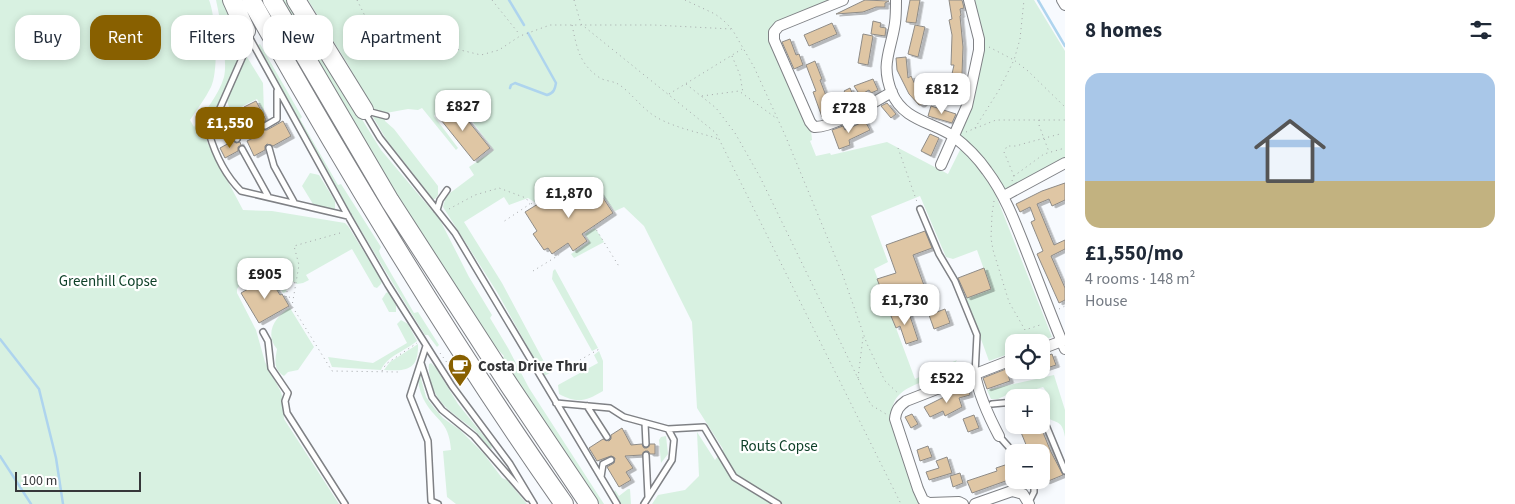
<!DOCTYPE html>
<meta charset="utf-8">
<style>
body{margin:0;font-family:"Source Sans 3",sans-serif;background:#f6f6f7;color:#1f2937;height:100vh;display:flex;flex-direction:column;font-size:19px;white-space:nowrap}
*{box-sizing:border-box;margin:0}
p{font-size:16px;color:#747a83}
.icon{flex:none;width:28px;height:28px;fill:none;stroke:currentColor;stroke-width:2;stroke-linecap:round;stroke-linejoin:round}
.map{position:relative;flex:1;overflow:hidden}
.panel{display:flex;flex-direction:column;background:#fff;width:450px}
.panel>*{flex:none}
.hud{position:absolute;left:15px;top:15px;width:475px;height:45px;display:flex;gap:10px}
.tools{position:absolute;left:1005px;top:334px;display:grid;gap:10px}
.tools a{display:grid;place-items:center;width:45px;height:45px;border-radius:10px;background:#fff;box-shadow:0 2px 8px #0003;font-size:25px}
.scale{position:absolute;left:15px;bottom:12px;width:126px;box-sizing:border-box;padding-left:5px;border:2px solid #363739;border-top:0;font-size:14px;line-height:18px;white-space:nowrap;color:#363739;-webkit-text-stroke:4px #fff;paint-order:stroke}
.price{position:absolute;translate:-50% -42px;padding:0 11px;border-radius:10px;background:#fff;color:#222;font-size:16px;line-height:32px;filter:drop-shadow(0 1px 2px #0008)}
.price::after{content:'';position:absolute;left:50%;top:30px;width:15px;height:11px;margin-left:-8px;background:inherit;clip-path:polygon(0 0,100% 0,50% 100%)}
.price.active{background:#886000;color:#fff}
ul{padding:0;list-style:none}
li{display:grid;align-content:center;gap:10px;height:265px;padding:0 20px}
li span{display:grid;place-items:center;height:155px;border-radius:15px;color:#555}
li>.icon{margin-inline-start:auto}
span .icon{width:90px;height:90px;fill:#fffc;stroke-width:1}
li b{font-size:21px}
h2{display:flex;justify-content:space-between;align-items:center;height:60px;padding:0 20px;font-size:21px}
.pill{padding:0 18px;border-radius:15px;background:#fff;box-shadow:0 2px 8px #0003;font-size:18px;line-height:45px}
.pill.active{background:#886000;color:#fff}
main{display:flex;flex:1;min-height:0}
.map>svg:first-child{display:block}
.green{fill:#d8f1e1}
.lines{fill:none;stroke-linecap:round;stroke-linejoin:round}
.stream{stroke:#aed4ee;stroke-width:2.5}
.building{fill:#dfc6a4;stroke:#8e8b87;filter:url(#shadow)}
.lane-casing{stroke:#7f8185;stroke-width:8}
.street-casing{stroke:#7f8185;stroke-width:12}
.highway-casing{stroke:#7f8185;stroke-width:20}
.path{stroke:#a4a6a9;stroke-width:1;stroke-dasharray:1 4;stroke-linecap:butt}
.lane{stroke:#fff;stroke-width:5}
.street{stroke:#fff;stroke-width:10}
.highway{stroke:#fff;stroke-width:18}
.labels{text-anchor:middle;dominant-baseline:central;stroke-width:4.5;stroke-linejoin:round;paint-order:stroke}
.park-label{font-size:15px;fill:#0e4028;stroke:#fff}
.poi-label{font-size:15px;font-weight:bold;fill:#363739;stroke:#fff;text-anchor:start}
</style>
<main>
<div class="map">
<svg width="1065" height="504" viewBox="0 0 1065 504">
<defs>
<filter id="shadow"><feDropShadow dx="3.5" dy="2" stdDeviation="0" flood-color="#0004"/></filter>
</defs>
<rect width="100%" height="100%" fill="#f7fafe"/>
<path class="green" d="M0 0H209C216 17 219 71 211 87 205 99 197 109 190 120L194 127C204 112 219 95 224 77 228 61 220 18 216 0H223L240 37 242 51 208 130 207 142 243 210 272 211 345 223 348 226 382 281 381 284 377 288 374 287 352 249 306 275 309 280 303 283 297 284 288 279 284 282 287 286 286 292 283 293 281 290 278 292 266 270 240 285 237 289V293L256 330 265 362 281 392 283 400 284 419 339 504H0Z
M282 0H288L381 150 440 220 469 277 492 315 490 318 508 348 529 388 604 504H599L502 359 504 356 489 340 391 186Z
M308 0H836L778 25 780 64 808 128 811 130 812 140 810 141 816 156 830 153 831 155 887 142 948 174 961 148 978 165 993 188 1052 337 1037 342H1014V352L989 361 966 298 991 289 977 250 953 259 946 257 920 196 871 216 888 262 874 269 915 379 957 360C942 387 889 377 892 418L924 504H652L658 495 685 490 699 476 697 432 715 460 723 449 697 408 692 322 644 226 624 207 615 211 591 180 563 196 558 191 536 203 528 198 509 205 504 197 464 222 502 283 550 373 544 376 497 292 443 207 446 196 474 175 469 167 494 150 455 99 439 108 434 116 458 148 456 150 422 108 418 110 408 109 386 113 385 121 394 129 438 186V195L435 199H433L386 139 370 112 350 68Z
M972 0H1034L1065 51V157L1004 190 959 137 982 51Z
M260 44 302 117 300 119 338 185 341 184 381 247 379 251 381 256 414 313 418 312 439 345 437 347 428 335H425L415 319C359 230 307 138 258 45Z
M247 57 263 83 264 113 257 99 231 112 227 101 244 60Z
M310 173 319 175 335 201V209L332 210 313 204 302 186Z
M595 228 604 242 574 258 571 254 588 243 589 241 585 234Z
M555 269 598 348 592 351 552 279 553 271Z
M388 292 396 305V312H389L382 299 386 293Z
M290 308 314 347 298 370 288 372 284 376C273 369 275 361 277 349 264 334 275 316 290 308Z
M401 320 408 324 417 341C405 351 387 356 381 370L332 367 328 357 373 363 407 343 397 324Z
M418 344C419 371 405 371 384 370L390 362Z
M599 351 603 361V391C586 401 578 404 559 394L558 385 598 363 594 355Z
M431 363 436 368 458 404 491 445 492 449C485 445 480 435 473 429 456 415 438 406 431 383 430 377 428 370 429 364Z
M418 374 420 375 426 397 435 409 443 418 460 430 484 454 502 478 507 480 527 504H456L447 497 443 451 451 450C449 419 434 421 423 398 419 390 418 382 418 374Z
M1054 375 1065 410V437C1062 417 1054 425 1044 415V412L1050 409 1046 391 1043 387 1027 392H1013L998 399H991L987 390Z
M666 436 668 454 661 463 659 440 661 437Z
M628 489H630L631 504H619L613 494 615 490 619 496Z"/>
<g class="lines">
<path class="stream" d="M509 0 524 25
M1038 0 1065 46
M510 88 511 85 515 83 547 95C554 93 555 89 556 83L528 33
M0 339 39 389 56 458 63 504
M0 456 31 504"/>
</g>
<path class="building" d="M865 0 889 1 885 3V7H876L863 12 836 14Z
M910 0H920L916 23 906 22Z
M949 0H962L964 8 960 9 961 15 960 16 963 47 962 74 966 76 960 99 947 96 954 65H951L952 35 949 20 952 19Z
M873 21 881 23 880 27 886 28 885 36 871 34Z
M832 23 837 34 809 46 804 35Z
M915 25 925 27 918 57 908 54Z
M863 34 873 36 868 65 858 63Z
M790 39 796 55 799 54 803 65 794 69 782 42Z
M906 57 908 78 911 76 919 93 927 100 922 105H919L909 94 897 70 896 58Z
M815 61 822 79 820 80 828 101 846 94 844 91 850 88 854 97 839 105 841 109 822 117 813 92 816 91 806 65Z
M873 79 878 90 871 93 869 90 860 95 854 86Z
M256 101 266 120 261 124 262 130H267L283 121 291 136 273 146 267 144 265 146V150L254 156 247 141 253 138 242 117 248 115 244 107Z
M453 102 490 148 474 161 437 115Z
M887 103 896 114 891 118 881 106Z
M931 106 956 114 952 123 928 116Z
M865 121 870 130 849 140 850 145 839 149 832 130 843 126 845 130Z
M930 134 939 138 931 156 921 151Z
M233 141 236 143 240 142 241 145 238 147V151L225 158 220 148Z
M592 181 613 213 582 234 587 241 573 251 568 243 552 254 548 248 544 250 533 234 537 231 525 212 546 199 551 208Z
M1065 183V200L1052 206 1049 199 1037 204 1054 245 1065 240V249L1051 256 1065 288V300L1059 303 1037 254 1043 251 1031 222 1035 220 1030 207 1020 212 1016 204 1042 191Z
M925 231 932 248 913 255 925 288 886 302 877 279 896 273 886 245Z
M984 268 991 289 967 298 958 278Z
M269 277 280 295 282 294 289 306 259 323 241 293Z
M945 309 950 323 934 329 929 315Z
M908 310 918 340 906 344 900 326 896 328 891 316Z
M1052 354 1056 365 1041 370V358Z
M1006 369 1010 381 987 389 983 378Z
M968 389 970 395 959 398 962 407 945 416 943 411 930 417 924 407 950 394Z
M912 414 918 424 911 428 905 417Z
M974 415 979 428 968 432 963 419Z
M1018 425H1040L1051 452 1063 475 1046 482 1045 478 1041 479V452H1029Z
M622 428 631 445 642 444 644 448H647L650 444H655V454H650L648 451H645L642 455 625 456 633 468 626 472 631 480 619 487 607 467 614 463 615 458 611 456 597 461 589 448 603 439 609 441 611 439V435Z
M928 446 932 457 920 461 917 450Z
M947 457 952 473 929 480 926 472 939 468 936 461Z
M1014 462V478L972 493 967 481 997 471 996 468Z
M960 473 963 483 953 487 950 476Z"/>
<g class="lines">
<defs>
<path id="lane" d="M247 33 348 216 388 285 452 386 510 464 534 504
M245 35 243 56 209 133C215 154 225 175 241 191L348 216
M220 109 237 139
M367 111 386 116
M365 113 380 138 455 233 617 504
M265 126 277 119V91
M269 148 274 166 294 202
M242 149 268 196
M920 209 939 254 955 281 977 335 975 374
M437 210 440 200 447 190
M263 332 268 341 271 368 288 393 285 401 287 413 345 504
M426 346 410 396 428 441 431 501 438 504
M421 363 432 397 442 410 474 436 528 498
M556 403 610 408 624 417 668 429 674 440 672 460 644 504
M992 404 1014 402
M587 406 607 437
M1041 413 1065 471
M645 423 646 444
M668 429 704 427 734 477 778 504
M999 436 1014 453
M646 455 648 497
M601 477 603 464 611 460
M1029 502 1034 492V480"/>
<path id="street" d="M843 0 779 26 774 32V40L810 122 814 127C833 128 874 102 892 92
M896 0C896 7 896 16 895 23 891 51 880 64 892 93 903 120 932 122 953 136 966 146 978 158 987 171 1005 195 1015 222 1026 250 1039 283 1051 316 1065 349
M1062 0 1065 5
M941 165 967 106 979 50V39L969 0
M1004 196 1065 163
M1041 349 1062 341
M975 374C979 396 989 417 999 436
M963 504 959 502 929 503 923 500 918 489 895 419C896 410 899 406 906 401L1014 359
M975 504 1012 491 1023 494 1029 504"/>
<path id="highway" d="M232 0 246 31
M251 0C348 173 450 342 564 504
M272 0 390 201 509 385 589 504
M296 0 364 110"/>
</defs>
<use href="#lane" class="lane-casing"/>
<use href="#street" class="street-casing"/>
<use href="#highway" class="highway-casing"/>
<path class="path" d="M357 0 366 18 395 48 448 47 481 55 499 50 520 36 550 25H654L731 29
M492 0 520 35
M574 0 581 24 716 133 901 504
M685 0 715 14 723 20 732 29 754 67 785 135 842 273 867 344 885 381 899 394
M572 25C577 48 579 64 600 78 605 81 613 81 618 84 631 92 641 108 656 117 675 128 698 132 719 139
M989 47 1014 60 1020 39 1024 0
M732 56 740 75 743 93
M686 84 716 108 735 133 760 177 871 405 886 414
M669 94 742 49
M702 96 739 91 776 118
M1039 120V125L1049 152
M975 128 999 90 1014 60 1028 71 1065 107
M966 132 996 120H1065
M898 148 917 202
M1014 176 1004 152 1007 146H1016L1026 143 1060 134
M1012 181 1014 176 1044 154 1065 148
M994 201 992 214 991 238 993 250 1009 302 1025 330 1043 324
M531 204 539 198 543 191 547 189 559 194 563 200
M449 209 475 195 499 188 526 198 530 204 503 222
M594 226 620 268
M340 233 294 246 299 265 292 306 332 371 398 372
M533 271 559 255 557 250
M284 296 293 298
M286 297 288 286 286 283 288 280 295 283
M1059 309 1065 306
M440 353 459 379
M580 360 601 348
M382 371 386 364 417 343
M858 378 863 337"/>
<use href="#lane" class="lane"/>
<use href="#street" class="street"/>
<use href="#highway" class="highway"/>
</g>
<defs>
<symbol id="cafe-pin" viewBox="-11 -11 22 30"><path d="M0 17L-7.5 6A9.5 9.5 0 1 1 7.5 6Z" fill="#886000" stroke="#fff"/><path d="M-5.5-4.5H6V0H3Q3 3.5 0 3.5H-2.5Q-5.5 3.5-5.5 0ZM3-3.2v2h1.7v-2ZM-6 4.5H4V6H-6Z" fill="#fff"/></symbol>
</defs>
<g fill-rule="evenodd">
<use href="#cafe-pin" x="446" y="352" width="28" height="38"/>
</g>
<g class="labels">
<g class="park-label">
<text x="108" y="281">Greenhill Copse</text>
<text x="779" y="446">Routs Copse</text>
</g>
<g class="poi-label">
<text x="478" y="366">Costa Drive Thru</text>
</g>
</g>
</svg>
<div class="tools">
<a><svg class="icon" aria-label="locate" viewBox="0 0 24 24"><circle cx="12" cy="12" r="6"/><path d="M12 2v4M12 18v4M2 12h4M18 12h4"/></svg></a>
<a>+</a>
<a>−</a>
</div>
<div class="scale">100 m</div>
<b class="price" style="left:942px;top:115px">£812</b>
<b class="price" style="left:463px;top:132px">£827</b>
<b class="price" style="left:849px;top:134px">£728</b>
<b class="price active" style="left:230px;top:149px">£1,550</b>
<b class="price" style="left:569px;top:219px">£1,870</b>
<b class="price" style="left:265px;top:300px">£905</b>
<b class="price" style="left:905px;top:326px">£1,730</b>
<b class="price" style="left:947px;top:404px">£522</b>
<div class="hud">
<a class="pill">Buy</a>
<a class="pill active">Rent</a>
<a class="pill">Filters</a>
<a class="pill">New</a>
<a class="pill">Apartment</a>
</div>
</div>
<section class="panel">
<h2>8 homes<svg class="icon" aria-label="filters" viewBox="0 0 24 24"><path d="M4 7h16M4 17h16"/><circle cx="9" cy="7" r="2"/><circle cx="15" cy="17" r="2"/></svg></h2>
<ul>
<li><span style="background:linear-gradient(#a9c7e8 70%,#c2b280 0)"><svg class="icon" aria-label="home" viewBox="0 0 24 24"><path d="M3 11l9-7 9 7M6 9v11h12V9"/></svg></span><div><b>£1,550/mo</b><p>4 rooms · 148 m²</p><p>House</p></div></li>
</ul>
</section>
</main>
